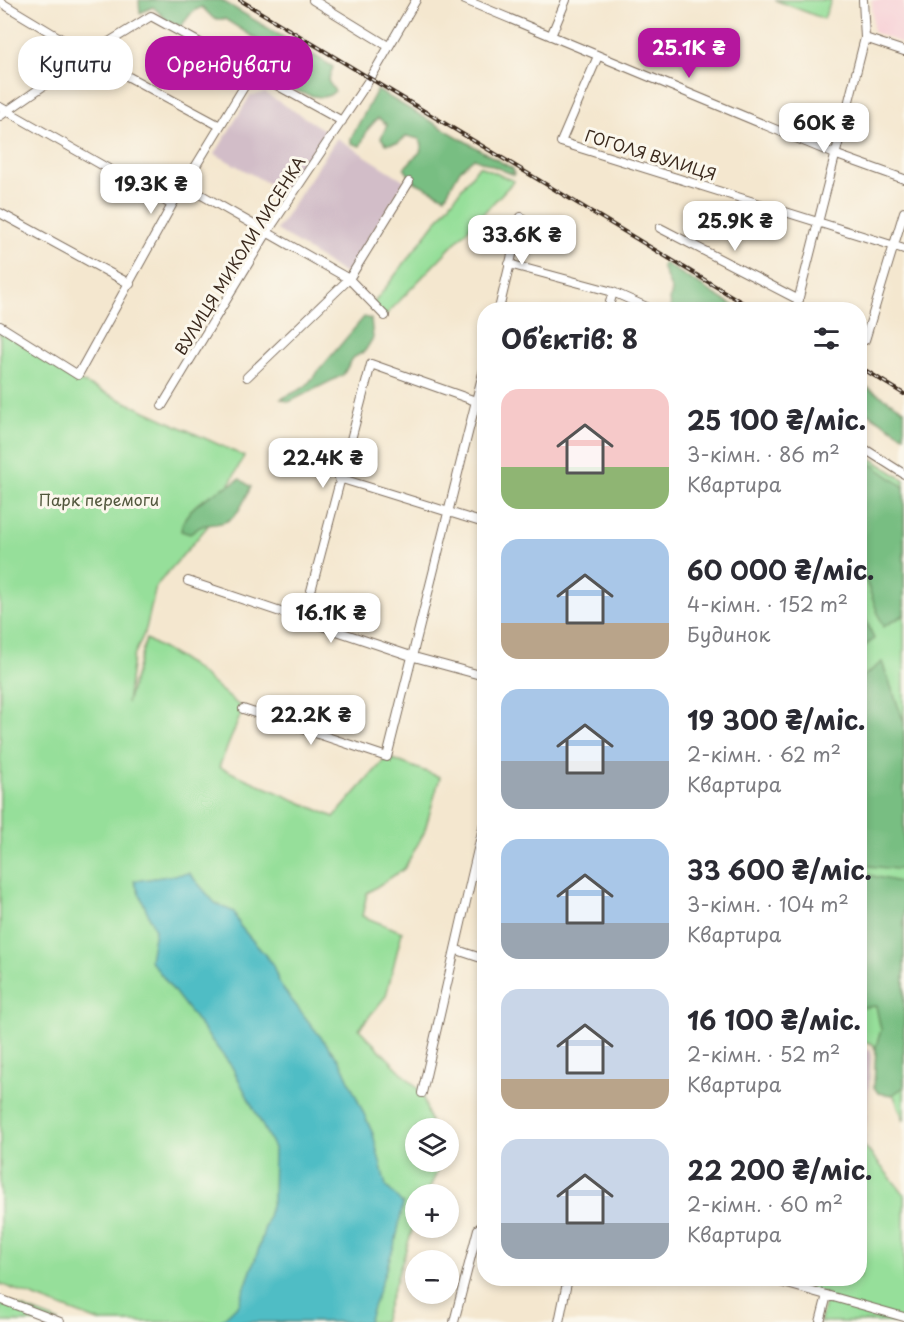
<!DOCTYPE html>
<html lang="uk">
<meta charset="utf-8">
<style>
body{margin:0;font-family:"Playpen Sans",sans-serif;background:#f2f2f3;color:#2b2b33;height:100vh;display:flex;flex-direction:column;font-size:22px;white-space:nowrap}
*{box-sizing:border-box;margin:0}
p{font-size:20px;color:#7c7c81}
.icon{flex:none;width:33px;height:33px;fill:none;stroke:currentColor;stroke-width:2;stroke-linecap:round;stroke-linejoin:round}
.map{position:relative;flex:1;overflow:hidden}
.details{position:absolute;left:477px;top:302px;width:390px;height:984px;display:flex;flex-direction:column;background:#fff;border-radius:24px;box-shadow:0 3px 9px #0003}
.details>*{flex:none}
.guide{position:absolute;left:18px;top:36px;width:369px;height:54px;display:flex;gap:12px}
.tools{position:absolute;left:405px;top:1118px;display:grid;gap:12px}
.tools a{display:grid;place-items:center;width:54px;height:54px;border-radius:50%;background:#fff;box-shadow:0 3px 9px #0003;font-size:30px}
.price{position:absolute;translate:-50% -51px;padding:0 14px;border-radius:12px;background:#fff;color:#222;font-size:20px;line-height:39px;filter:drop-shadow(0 2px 3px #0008)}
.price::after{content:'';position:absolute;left:50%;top:36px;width:18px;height:14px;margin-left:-9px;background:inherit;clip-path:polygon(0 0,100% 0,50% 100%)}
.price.on{background:#b5179e;color:#fff}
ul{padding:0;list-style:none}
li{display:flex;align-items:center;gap:18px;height:150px;padding:0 24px}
li span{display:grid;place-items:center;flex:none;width:168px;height:120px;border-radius:18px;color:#555}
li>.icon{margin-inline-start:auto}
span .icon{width:72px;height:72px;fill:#fffc;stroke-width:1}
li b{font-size:26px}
h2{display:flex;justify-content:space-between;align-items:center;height:72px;padding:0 24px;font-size:26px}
.pill{padding:0 21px;border-radius:24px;background:#fff;box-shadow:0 3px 9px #0003;font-size:21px;line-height:54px}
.pill.on{background:#b5179e;color:#fff}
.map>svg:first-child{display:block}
.built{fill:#f7cfd5}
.industrial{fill:#d2bdc8}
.green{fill:#96df9a;stroke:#68845c;stroke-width:1.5}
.forest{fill:#78be82;stroke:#5a7450;stroke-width:1.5}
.water{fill:#4fbdc5;stroke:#457472;stroke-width:1.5}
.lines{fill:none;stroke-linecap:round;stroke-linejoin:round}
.minor-casing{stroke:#7c6c5c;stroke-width:10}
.minor{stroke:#fff;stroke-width:8}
.rail-casing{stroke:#3b2a1e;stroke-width:4}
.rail{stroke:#fbf7ec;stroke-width:1.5;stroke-dasharray:4.5;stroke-linecap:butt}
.labels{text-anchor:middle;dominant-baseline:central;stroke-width:6;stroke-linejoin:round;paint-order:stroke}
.street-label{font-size:16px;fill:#3b2a1e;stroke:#fbf7ec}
.park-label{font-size:16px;fill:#52573d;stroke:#fbf7ec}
</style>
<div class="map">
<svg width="904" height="1322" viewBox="0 0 904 1322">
<rect width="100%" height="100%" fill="#fbf7ec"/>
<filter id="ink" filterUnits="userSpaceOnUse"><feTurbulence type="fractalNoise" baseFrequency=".0167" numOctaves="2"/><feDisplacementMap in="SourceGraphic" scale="12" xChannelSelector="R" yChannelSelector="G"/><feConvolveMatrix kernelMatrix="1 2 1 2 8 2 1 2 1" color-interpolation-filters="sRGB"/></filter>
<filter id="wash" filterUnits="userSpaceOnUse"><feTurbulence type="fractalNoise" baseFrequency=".008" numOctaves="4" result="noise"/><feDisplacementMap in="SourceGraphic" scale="24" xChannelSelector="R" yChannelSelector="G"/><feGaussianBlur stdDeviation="1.35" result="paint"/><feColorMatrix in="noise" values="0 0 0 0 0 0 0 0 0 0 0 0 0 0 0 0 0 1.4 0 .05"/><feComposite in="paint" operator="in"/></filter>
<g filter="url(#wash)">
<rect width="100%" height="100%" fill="#f4e7cf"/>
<path class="built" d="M872 0H904V44L873 32Z"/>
<path class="industrial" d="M265 93 326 131 284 192 215 154 250 96Z
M337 138 405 181 345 274 277 230Z
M860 1048 871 1051 865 1147 860 1148Z"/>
<path class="green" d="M775 0H831L824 19Z
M479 166 514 181 385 316 373 304Z
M0 329 73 378 244 456 207 527 156 586 146 629 133 658 127 703 146 639 191 665 243 709 219 767 334 817 387 757 440 777 424 833 404 869 367 893 362 916 402 932 386 996 359 1029 422 1093 432 1128H416V1161H442L427 1194H416L415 1221 383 1322H101L0 1284Z
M860 451 904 480V1121L873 1044 860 1040Z
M865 1147 904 1194V1322H820L827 1295 774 1278H860V1148Z
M0 1299 60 1322H0Z"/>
<path class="forest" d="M139 0H221L330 65 333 67 328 81 335 91C332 93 330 96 327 96 313 101 271 83 268 69L282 56 280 54 225 19H214L202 7 193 11 181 26 169 22 153 7 140 13Z
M377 90 513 169 514 175 474 158 460 170 445 197 413 181 404 168 420 152 422 145 419 139 407 136 398 143 386 144 381 138 387 125 378 118 368 129 360 146 351 143V138Z
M664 263 739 309H671L670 298 672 291 662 266Z
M364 317 371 319 373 338 365 351 353 358 343 375 289 402 281 399 305 387Z
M860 383 904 410V436L860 408Z
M860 456 904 487V615L883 627 860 565Z
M240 479 251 487C244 500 238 520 221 523 203 527 207 521 190 534L181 531C183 504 220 491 240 479Z
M860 605 874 639 860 650Z
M882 662 904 722V870L860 865V679Z
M860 873 904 883V1087L892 1095 878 1093 874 1087 876 1046 881 1030 876 1006 860 1008Z"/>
<path class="water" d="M189 873 215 903 234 912 240 926 272 963 280 985 341 1063 373 1134 386 1186 403 1204 396 1240 368 1322H220L239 1304 258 1251 273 1199 274 1148 232 1067 150 960 155 930 134 881Z"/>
</g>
<g filter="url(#ink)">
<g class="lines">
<defs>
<path id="minor" d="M313 0 388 46
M465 0 837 155 904 179
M0 2 88 55 220 126
M551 36 566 0
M865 38 904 51
M598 56 561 142 904 249
M0 107 172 205
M0 116 88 55 151 16 342 121
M184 185 349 279 385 316
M0 213 130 284
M660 228 799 300
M509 264 613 292 651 309
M499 309 521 217
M608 309 613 292
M796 309 865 38 863 0
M0 326 78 375 172 205 253 72
M865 340 904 212
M247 377 349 279 409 182
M162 406 268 231 373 74 416 0
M860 446 904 474
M339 478 484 523
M188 581 414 657 484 676
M303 621 371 364 484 404
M243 709 387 757 484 369
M457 950 484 959
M422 1093 484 823
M766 1278 904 1317
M0 1299 60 1322
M454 1322 478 1229 484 1224
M559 1322 568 1278
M820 1322 827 1295"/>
</defs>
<use href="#minor" class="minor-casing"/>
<use href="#minor" class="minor"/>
<defs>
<path id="rail" d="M240 0 753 309
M860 367 904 394"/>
</defs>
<use href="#rail" class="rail-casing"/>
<use href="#rail" class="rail"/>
</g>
</g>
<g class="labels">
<g class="street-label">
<text transform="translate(651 154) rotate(17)">ГОГОЛЯ ВУЛИЦЯ</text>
<text transform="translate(239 255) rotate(-58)">ВУЛИЦЯ МИКОЛИ ЛИСЕНКА</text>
</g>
<g class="park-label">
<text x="99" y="499">Парк перемоги</text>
</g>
</g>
</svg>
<div class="tools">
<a><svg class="icon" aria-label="layers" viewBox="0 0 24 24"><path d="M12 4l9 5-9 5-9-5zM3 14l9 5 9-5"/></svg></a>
<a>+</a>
<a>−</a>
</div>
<b class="price on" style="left:689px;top:79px">25.1K ₴</b>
<b class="price" style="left:824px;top:154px">60K ₴</b>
<b class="price" style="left:151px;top:215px">19.3K ₴</b>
<b class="price" style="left:735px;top:252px">25.9K ₴</b>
<b class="price" style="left:522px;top:266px">33.6K ₴</b>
<b class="price" style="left:323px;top:489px">22.4K ₴</b>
<b class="price" style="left:331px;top:644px">16.1K ₴</b>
<b class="price" style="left:311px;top:746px">22.2K ₴</b>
<div class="guide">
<a class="pill">Купити</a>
<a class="pill on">Орендувати</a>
</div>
<section class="details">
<h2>Об’єктів: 8<svg class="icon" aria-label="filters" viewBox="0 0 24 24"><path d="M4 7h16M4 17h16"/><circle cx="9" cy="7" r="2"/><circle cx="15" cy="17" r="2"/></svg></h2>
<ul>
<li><span style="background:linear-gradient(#f6c9c9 65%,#8fb573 0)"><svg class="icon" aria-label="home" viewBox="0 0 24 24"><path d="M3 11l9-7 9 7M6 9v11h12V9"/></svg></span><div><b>25 100 ₴/міс.</b><p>3-кімн. · 86 m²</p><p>Квартира</p></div></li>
<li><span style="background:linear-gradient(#a9c7e8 70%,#b9a48a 0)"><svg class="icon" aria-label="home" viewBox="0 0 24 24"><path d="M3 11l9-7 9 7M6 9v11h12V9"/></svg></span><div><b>60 000 ₴/міс.</b><p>4-кімн. · 152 m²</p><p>Будинок</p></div></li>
<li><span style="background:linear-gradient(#a9c7e8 60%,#9aa5b1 0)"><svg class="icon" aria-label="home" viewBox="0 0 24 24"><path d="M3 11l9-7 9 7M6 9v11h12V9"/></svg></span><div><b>19 300 ₴/міс.</b><p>2-кімн. · 62 m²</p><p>Квартира</p></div></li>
<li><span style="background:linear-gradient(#a9c7e8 70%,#9aa5b1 0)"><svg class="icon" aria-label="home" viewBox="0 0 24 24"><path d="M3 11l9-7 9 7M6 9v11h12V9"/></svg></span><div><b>33 600 ₴/міс.</b><p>3-кімн. · 104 m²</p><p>Квартира</p></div></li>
<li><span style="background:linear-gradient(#c9d6e8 75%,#b9a48a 0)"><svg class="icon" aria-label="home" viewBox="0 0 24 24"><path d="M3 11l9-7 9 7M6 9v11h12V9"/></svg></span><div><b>16 100 ₴/міс.</b><p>2-кімн. · 52 m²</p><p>Квартира</p></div></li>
<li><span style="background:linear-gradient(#c9d6e8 70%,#9aa5b1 0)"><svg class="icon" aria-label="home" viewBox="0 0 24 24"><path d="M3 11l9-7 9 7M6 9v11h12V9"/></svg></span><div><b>22 200 ₴/міс.</b><p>2-кімн. · 60 m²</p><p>Квартира</p></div></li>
</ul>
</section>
</div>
